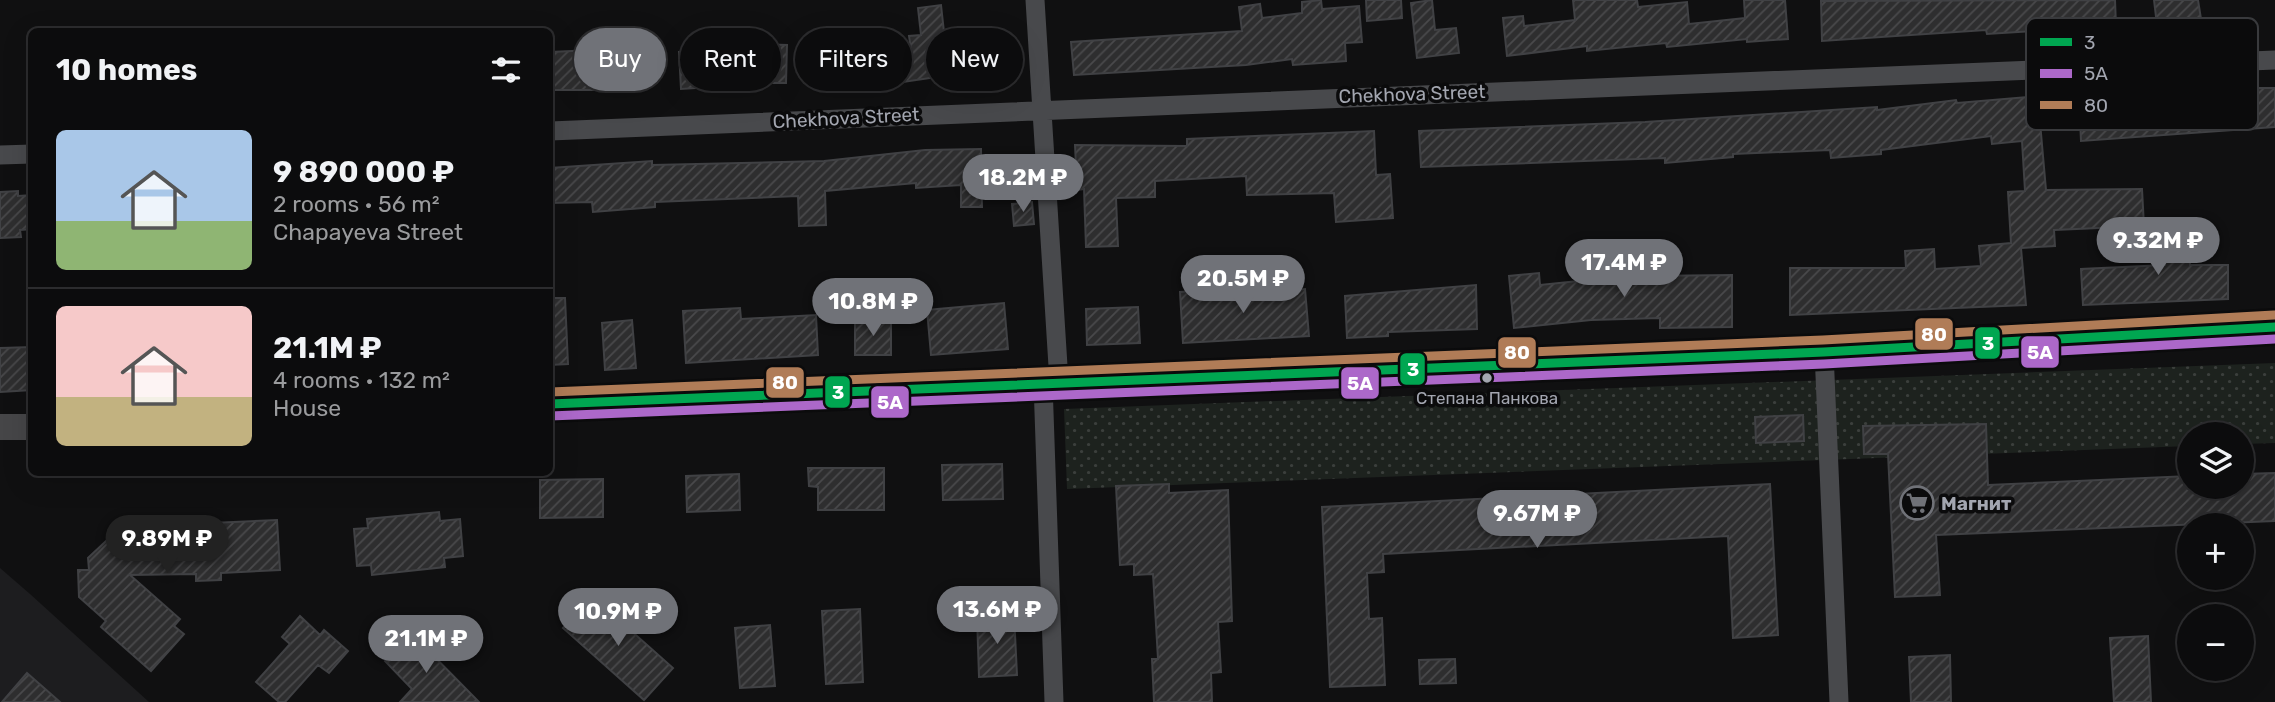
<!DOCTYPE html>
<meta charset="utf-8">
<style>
body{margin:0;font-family:Rubik,sans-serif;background:#151516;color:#f1f3f6;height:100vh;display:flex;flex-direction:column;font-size:26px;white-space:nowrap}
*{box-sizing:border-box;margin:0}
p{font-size:23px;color:#9a9b9d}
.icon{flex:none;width:38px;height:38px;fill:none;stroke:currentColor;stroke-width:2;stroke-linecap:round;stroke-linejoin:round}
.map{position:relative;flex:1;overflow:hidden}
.drawer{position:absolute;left:28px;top:28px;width:525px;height:448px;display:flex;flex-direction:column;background:#0c0c0d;border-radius:10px;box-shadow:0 7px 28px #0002,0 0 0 2px #2c2c2e}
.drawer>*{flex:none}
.banner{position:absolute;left:574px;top:28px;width:665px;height:63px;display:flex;gap:14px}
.fabs{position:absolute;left:2177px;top:422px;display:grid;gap:14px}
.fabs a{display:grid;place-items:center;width:77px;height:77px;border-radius:50%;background:#0c0c0d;box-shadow:0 7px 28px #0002,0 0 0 2px #2c2c2e;font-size:35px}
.price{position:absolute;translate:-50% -60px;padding:0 16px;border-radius:24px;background:#707278;color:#fff;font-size:23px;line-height:46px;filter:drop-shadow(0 2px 4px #0008)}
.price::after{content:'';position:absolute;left:50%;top:42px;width:21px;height:16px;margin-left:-10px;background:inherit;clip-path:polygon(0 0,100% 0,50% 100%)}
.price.current{background:#222;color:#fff}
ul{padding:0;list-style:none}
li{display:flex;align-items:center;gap:21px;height:175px;padding:0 28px}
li+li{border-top:2px solid #2c2c2e}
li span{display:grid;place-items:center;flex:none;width:196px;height:140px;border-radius:10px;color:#555}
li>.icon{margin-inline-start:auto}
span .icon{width:84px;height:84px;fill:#fffc;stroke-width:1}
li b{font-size:30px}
h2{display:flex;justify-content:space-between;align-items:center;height:84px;padding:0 28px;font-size:30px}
.chip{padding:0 24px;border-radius:32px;background:#0c0c0d;box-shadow:0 7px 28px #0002,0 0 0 2px #2c2c2e;font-size:24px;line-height:63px}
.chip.current{background:#707278;color:#fff}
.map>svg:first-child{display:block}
.built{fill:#1d1d1f}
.green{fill:url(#green-dots)}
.building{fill:url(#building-hatch);stroke:#404144;stroke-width:2}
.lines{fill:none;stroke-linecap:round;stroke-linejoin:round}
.street{stroke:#48494c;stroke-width:19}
.secondary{stroke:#464648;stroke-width:26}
.bus-1-casing{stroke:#0b0b0c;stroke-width:14}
.bus-2-casing{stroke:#0b0b0c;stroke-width:14}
.bus-3-casing{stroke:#0b0b0c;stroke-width:14}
.bus-1{stroke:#00a651;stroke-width:9}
.bus-2{stroke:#ac68c9;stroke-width:9}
.bus-3{stroke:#b07c57;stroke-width:9}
.bus-dot{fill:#a3a6b0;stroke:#0b0b0c;stroke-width:2.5}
.labels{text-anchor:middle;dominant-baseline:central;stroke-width:7;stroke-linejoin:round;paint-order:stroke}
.bus-label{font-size:17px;fill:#a3a6b0;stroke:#0b0b0c}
.street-label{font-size:19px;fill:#a3a6b0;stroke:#0b0b0c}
.poi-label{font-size:19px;font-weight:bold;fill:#a3a6b0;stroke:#0b0b0c;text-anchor:start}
.key{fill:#0b0b0c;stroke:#393a3d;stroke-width:2}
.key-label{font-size:19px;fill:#a3a6b0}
.line-badge{stroke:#0b0b0c;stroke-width:2.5}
.badge-label{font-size:19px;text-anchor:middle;font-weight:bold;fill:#fff}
</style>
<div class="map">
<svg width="2275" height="702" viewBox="0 0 2275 702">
<defs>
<pattern id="green-dots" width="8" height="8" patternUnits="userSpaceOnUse" patternTransform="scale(1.75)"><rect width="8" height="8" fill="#1d221e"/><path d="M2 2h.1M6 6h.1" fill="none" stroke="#3b3f3c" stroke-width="1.8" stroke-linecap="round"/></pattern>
<pattern id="building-hatch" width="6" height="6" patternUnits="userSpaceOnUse" patternTransform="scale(1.75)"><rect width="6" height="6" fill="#2e2e2f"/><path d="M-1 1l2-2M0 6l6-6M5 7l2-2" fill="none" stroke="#49494b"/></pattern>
</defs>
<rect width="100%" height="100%" fill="#101011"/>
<path class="built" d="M0 568 30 594 149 702H0Z"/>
<path class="green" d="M2275 363V443L2242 444V434H2189V446L1067 489 1064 409Z"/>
<path class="building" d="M1321 0 1322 9 1359 6 1362 42 1345 43 1346 61 1293 65 1292 59 1246 65 1074 75 1071 42 1242 31 1239 7 1260 4 1262 18 1302 13V2Z
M1366 0H1401L1402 18 1367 21Z
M1432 0 1435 30 1456 28 1459 53 1417 58 1411 3Z
M1573 0H1637L1638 7 1687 2 1689 24 1745 18 1744 0H1785L1788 39 1747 42V39L1667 47 1666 43 1587 51V46L1507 56 1503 18 1523 16 1524 26 1575 20Z
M2115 0 2116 26 1987 34 1986 30 1822 41 1821 1Z
M2154 0H2198L2201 19 2157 25Z
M941 5 944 32 974 28 978 61 970 62 971 72 896 83 829 84 828 50 911 49 909 36 921 35 918 8Z
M618 32H649V66H635V90H550V52L617 49Z
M748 44 787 45 786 83H727V86L681 89 679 52 748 48Z
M2239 88H2275V127L2081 141 2080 119 2040 122 2046 190 2142 189 2144 226 2054 230 2055 246 2021 248 2026 305 1790 315V268H1906L1905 251 1934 249 1935 269 1981 266 1979 246 2011 243 2008 192 2025 191 2022 141 1992 144 1991 136 1881 150V154L1831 158 1830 150 1733 154V157L1665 163V158L1421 167 1419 131 1645 122 1877 107V110L1956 100 1957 103 2052 95V99Z
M1374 131 1376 175 1390 174 1393 218 1336 222 1334 193 1247 195 1246 176 1155 181V197L1116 198 1118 246 1086 247 1084 189 1077 190 1075 145 1187 146V139Z
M981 149 982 207H961V185L916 188V183L825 191 826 225 799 226 798 196 655 202V207L593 212 592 202 550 203V168L652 161V165L824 161 925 150Z
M18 191V196L32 195V229L20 230 21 237 0 238V192Z
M1032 202 1034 224 1014 226 1012 204Z
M2187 219 2190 265H2228V299L2083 305 2081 269 2165 265 2163 221Z
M1643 269 1644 276 1732 275V327L1660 328V318L1591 320 1514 328 1509 276 1539 273 1540 285 1588 280V270Z
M1476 285 1477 329 1388 332V336L1347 338 1345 296Z
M1250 288V294L1305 289 1309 336 1183 343 1180 292Z
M550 298H565L568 364 550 365Z
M1004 303 1008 349 931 355 927 310Z
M1138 307 1140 343 1087 345 1086 309Z
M740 308 741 319 816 315 818 355 686 363 683 311Z
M632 320 636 368 605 370 602 323Z
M855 322H891V355H855Z
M32 347V390L0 392V348Z
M1803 415 1804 441 1756 443 1755 417Z
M1986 424 1988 485 2189 476V486H2242V474L2275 473V521L1936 535 1940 595 1895 597 1888 454H1864L1863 426Z
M1002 464 1003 499 943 500 942 465Z
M808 468H884V510H818V487L809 486Z
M739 474 740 510 687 512 686 476Z
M603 479V517L540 518V480Z
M1169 484V493L1228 490 1232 621 1218 622 1221 672 1211 673 1212 702H1154L1152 659H1158L1153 574 1134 575V564L1120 565 1116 486Z
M1770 484 1778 635 1733 638 1728 536 1383 554 1384 572 1367 573 1369 619 1382 618 1385 685 1330 687 1322 507Z
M439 512 440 521 460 519 463 556 444 558 445 567 372 575 371 565 357 566 354 529 368 528 367 519Z
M277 520 280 570 221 573V580L196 581V574L130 575 180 619 174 626 184 634 151 671 101 627 106 621 79 597 78 570H89L88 558 121 527Z
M592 596 673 668 644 700 563 628Z
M860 609 863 682 826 684 822 611Z
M1014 614 1017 675 979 677 977 616Z
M300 616 320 635 324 630 348 651 329 673 318 665 285 702H279L256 682 290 644 282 637Z
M770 625 775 686 740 688 735 628Z
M412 634 479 702H400L412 689 385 661Z
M2148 636 2151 702H2114L2110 638Z
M1950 655 1951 702H1911L1909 657Z
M1455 659 1456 683 1420 684 1419 660Z
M27 673 60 702H2Z"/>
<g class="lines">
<path class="street" d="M1035 0 1059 382
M550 131 2275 60
M0 155 32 154
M1824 352 1839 702
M1043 383 1054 702"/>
<path class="secondary" d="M550 404 1824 352 2275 327
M0 427H32"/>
<defs>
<path id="bus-1" d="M550 404 1824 352 2275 327"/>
<path id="bus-2" d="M550 416 1824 364 2275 339"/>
<path id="bus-3" d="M550 392 1823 340 2274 315"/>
</defs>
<use href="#bus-1" class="bus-1-casing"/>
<use href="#bus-2" class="bus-2-casing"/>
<use href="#bus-3" class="bus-3-casing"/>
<use href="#bus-1" class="bus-1"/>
<use href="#bus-2" class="bus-2"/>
<use href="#bus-3" class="bus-3"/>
</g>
<defs>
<symbol id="supermarket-ring" viewBox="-11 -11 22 22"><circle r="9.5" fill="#0b0b0c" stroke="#707278" stroke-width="1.5"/><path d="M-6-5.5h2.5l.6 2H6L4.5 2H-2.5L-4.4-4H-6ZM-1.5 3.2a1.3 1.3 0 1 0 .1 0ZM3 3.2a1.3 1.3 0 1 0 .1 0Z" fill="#707278"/></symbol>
</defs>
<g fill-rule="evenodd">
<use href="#supermarket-ring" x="1898" y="484" width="38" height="38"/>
</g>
<circle class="bus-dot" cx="1487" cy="378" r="6"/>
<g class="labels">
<g class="bus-label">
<text x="1487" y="398">Степана Панкова</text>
</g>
<g class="street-label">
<text transform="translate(1412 94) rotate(-2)">Chekhova Street</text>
<text transform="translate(846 118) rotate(-3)">Chekhova Street</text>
</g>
<g class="poi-label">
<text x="1941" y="503">Магнит</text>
</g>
</g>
<rect x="2026" y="18" width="232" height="112" rx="10" class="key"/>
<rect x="2040" y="38" width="32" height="8" fill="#00a651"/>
<rect x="2040" y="69" width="32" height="9" fill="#ac68c9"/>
<rect x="2040" y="101" width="32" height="8" fill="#b07c57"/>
<g class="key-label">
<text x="2084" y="49">3</text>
<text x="2084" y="80">5А</text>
<text x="2084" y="112">80</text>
</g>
<g class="line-badge">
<rect x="1914" y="317" width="40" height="34" rx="7" fill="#b07c57"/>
<rect x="1974" y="326" width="27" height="34" rx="7" fill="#00a651"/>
<rect x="2020" y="335" width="40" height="34" rx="7" fill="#ac68c9"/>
<rect x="1497" y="336" width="40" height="33" rx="7" fill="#b07c57"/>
<rect x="1399" y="352" width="27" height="34" rx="7" fill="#00a651"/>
<rect x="765" y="366" width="40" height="33" rx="7" fill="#b07c57"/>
<rect x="1340" y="366" width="40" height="34" rx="7" fill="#ac68c9"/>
<rect x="824" y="375" width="27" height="34" rx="7" fill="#00a651"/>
<rect x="870" y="385" width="40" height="34" rx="7" fill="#ac68c9"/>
</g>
<g class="badge-label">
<text x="1934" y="341">80</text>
<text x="1988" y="350">3</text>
<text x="2040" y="359">5А</text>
<text x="1517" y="359">80</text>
<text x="1413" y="376">3</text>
<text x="785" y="389">80</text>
<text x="1360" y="390">5А</text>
<text x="838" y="399">3</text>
<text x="890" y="409">5А</text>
</g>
</svg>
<div class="fabs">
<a><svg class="icon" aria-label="layers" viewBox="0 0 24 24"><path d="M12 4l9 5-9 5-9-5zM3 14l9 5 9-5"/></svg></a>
<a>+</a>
<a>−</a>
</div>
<b class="price" style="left:1023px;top:214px">18.2M ₽</b>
<b class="price" style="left:2158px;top:277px">9.32M ₽</b>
<b class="price" style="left:1624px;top:299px">17.4M ₽</b>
<b class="price" style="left:1243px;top:315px">20.5M ₽</b>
<b class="price" style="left:873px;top:338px">10.8M ₽</b>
<b class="price" style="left:1537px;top:550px">9.67M ₽</b>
<b class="price current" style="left:167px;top:575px">9.89M ₽</b>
<b class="price" style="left:997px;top:646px">13.6M ₽</b>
<b class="price" style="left:618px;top:648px">10.9M ₽</b>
<b class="price" style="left:426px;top:675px">21.1M ₽</b>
<div class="banner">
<a class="chip current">Buy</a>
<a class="chip">Rent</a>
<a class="chip">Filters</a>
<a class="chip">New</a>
</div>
<section class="drawer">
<h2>10 homes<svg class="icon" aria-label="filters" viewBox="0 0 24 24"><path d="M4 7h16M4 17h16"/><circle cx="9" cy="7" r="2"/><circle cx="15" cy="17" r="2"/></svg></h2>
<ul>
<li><span style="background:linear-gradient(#a9c7e8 65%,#8fb573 0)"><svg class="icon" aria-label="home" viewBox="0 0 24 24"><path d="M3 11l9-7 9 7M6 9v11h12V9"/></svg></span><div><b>9 890 000 ₽</b><p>2 rooms · 56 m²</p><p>Chapayeva Street</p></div></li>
<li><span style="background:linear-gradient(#f6c9c9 65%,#c2b280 0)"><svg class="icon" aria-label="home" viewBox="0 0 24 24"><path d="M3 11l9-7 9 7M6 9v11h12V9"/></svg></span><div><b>21.1M ₽</b><p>4 rooms · 132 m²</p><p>House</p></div></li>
</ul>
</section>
</div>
